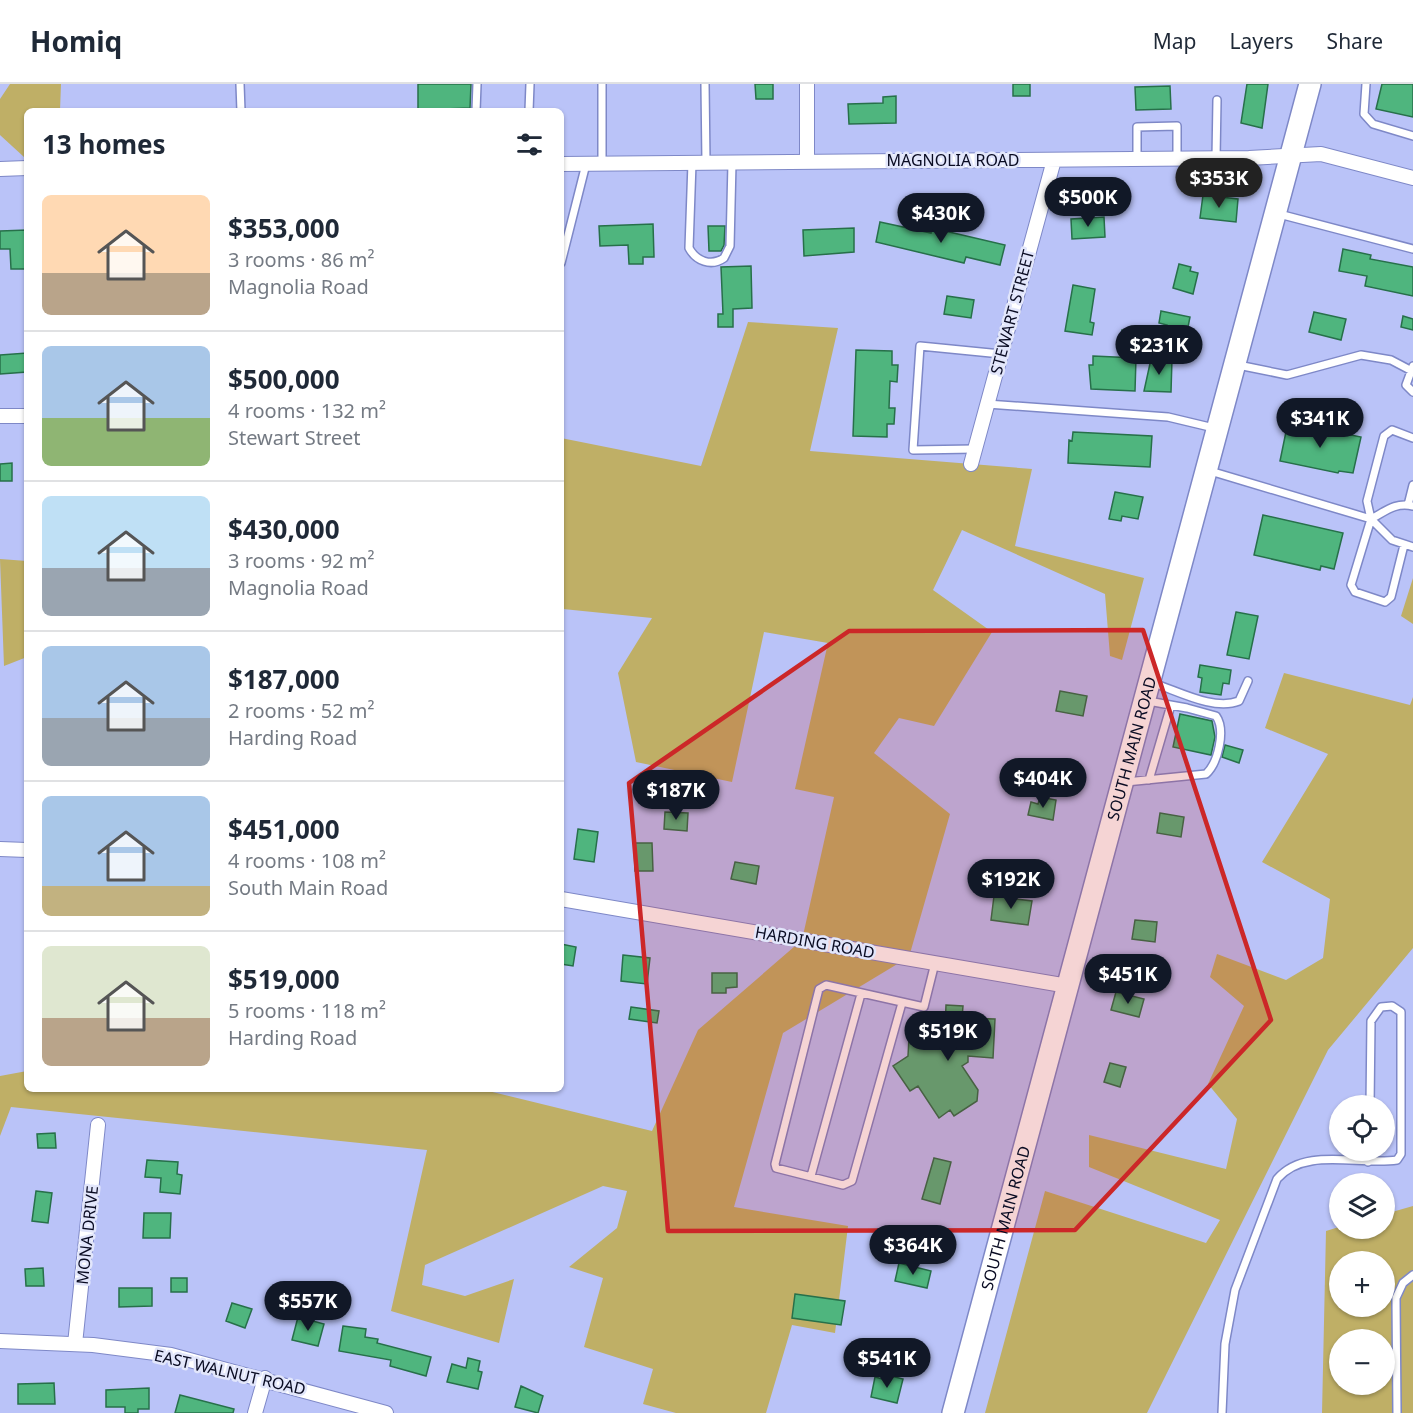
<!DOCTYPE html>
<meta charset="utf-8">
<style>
body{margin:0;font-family:"Noto Sans",sans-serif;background:#f2f2f3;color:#1f2937;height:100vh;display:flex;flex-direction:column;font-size:22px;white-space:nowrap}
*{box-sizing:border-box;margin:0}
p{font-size:20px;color:#747a83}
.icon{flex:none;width:33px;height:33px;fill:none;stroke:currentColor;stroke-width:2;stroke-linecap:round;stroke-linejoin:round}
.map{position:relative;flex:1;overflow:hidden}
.drawer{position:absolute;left:24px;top:24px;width:540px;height:984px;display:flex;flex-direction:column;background:#fff;border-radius:9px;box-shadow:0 2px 4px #0004}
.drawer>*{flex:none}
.controls{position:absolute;left:1329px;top:1011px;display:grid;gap:12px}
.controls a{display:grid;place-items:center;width:66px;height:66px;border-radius:50%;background:#fff;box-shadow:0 2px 4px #0004;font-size:30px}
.price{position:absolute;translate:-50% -51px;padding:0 14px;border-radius:21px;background:#111827;color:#fff;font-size:20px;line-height:39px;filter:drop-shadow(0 2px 3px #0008)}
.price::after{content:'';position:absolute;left:50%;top:36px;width:18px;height:14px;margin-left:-9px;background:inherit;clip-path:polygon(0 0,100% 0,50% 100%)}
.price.on{background:#222;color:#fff}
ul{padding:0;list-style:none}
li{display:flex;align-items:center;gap:18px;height:150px;padding:0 18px}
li+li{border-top:2px solid #e0e1e3}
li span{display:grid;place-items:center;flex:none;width:168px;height:120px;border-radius:9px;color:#555}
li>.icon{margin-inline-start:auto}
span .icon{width:72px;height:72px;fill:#fffc;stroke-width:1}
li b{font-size:26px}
h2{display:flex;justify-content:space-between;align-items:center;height:72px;padding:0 18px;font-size:26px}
header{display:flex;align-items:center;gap:36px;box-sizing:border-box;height:84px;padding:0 30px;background:#fff;border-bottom:2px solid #e0e1e3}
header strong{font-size:28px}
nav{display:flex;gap:33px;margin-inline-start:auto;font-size:21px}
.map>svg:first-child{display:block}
.green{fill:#bfaf66;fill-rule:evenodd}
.building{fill:#4fb57e;stroke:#27704a;stroke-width:1.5}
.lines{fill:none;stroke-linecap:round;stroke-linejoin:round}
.service-casing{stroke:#7e88c7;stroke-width:10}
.minor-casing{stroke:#7e88c7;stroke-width:16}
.primary-casing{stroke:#7e88c7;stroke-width:24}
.service{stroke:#fff;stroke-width:7}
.minor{stroke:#fff;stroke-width:14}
.primary{stroke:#fff;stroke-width:21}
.marked{fill:#cc2728;fill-opacity:0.2;stroke:#cc2728;stroke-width:4.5;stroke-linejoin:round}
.labels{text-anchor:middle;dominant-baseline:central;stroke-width:5;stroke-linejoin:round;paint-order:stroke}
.street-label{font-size:16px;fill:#090b22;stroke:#e2e6fb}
</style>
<header>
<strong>Homiq</strong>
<nav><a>Map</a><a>Layers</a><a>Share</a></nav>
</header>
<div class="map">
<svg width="1413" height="1329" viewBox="0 0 1413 1329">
<rect width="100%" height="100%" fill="#bac3f8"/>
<path class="green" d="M10 0H61L60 27H27V72L24 73 0 51V15Z
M748 238 838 244 810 367 1032 385 1015 462 1144 494 1122 576 1110 572 1105 510 962 446 933 506 992 548 934 642 899 634 874 669 950 730 909 873 783 949 734 1123 848 1142 835 1249 792 1241 766 1329H676L643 1320 653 1285 584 1263 603 1194 569 1183 617 1144 627 1107 603 1102 425 1181 422 1201 465 1212 514 1195 499 1259 391 1227 427 1066 11 1023 0 1052V992L27 987V1005H480L652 1047 698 946 802 856 834 713 795 705 828 559 764 548 732 698 636 678 618 589 652 534 563 525 561 532V354L701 382Z
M0 475 27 477V573L4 582Z
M1413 494V540L1401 532Z
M1284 589 1410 621 1413 613V864L1328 966 1147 1329H985L1045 1107 1206 1159 1220 1136 1089 1083V1051L1226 1085 1237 1035 1208 1000 1244 922 1210 893 1217 870 1286 896 1323 874 1330 815 1262 778 1328 670 1265 644Z
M1413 1122V1329H1322L1326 1147 1339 1143 1384 1144 1385 1130ZM1340 1178H1384V1222H1340ZM1340 1256H1384V1300H1340Z"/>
<path class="building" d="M418 0H471L470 24 418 26Z
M755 0H773V15H756Z
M1013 0H1030V12H1013Z
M1247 0H1268L1262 44 1241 39Z
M1382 0H1413V33L1376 25Z
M1170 2 1171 25 1136 26 1135 3Z
M896 12V39L849 40 848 20 883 19V13Z
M1203 111 1238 115 1236 138 1200 134Z
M1104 133 1105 153 1072 155 1071 135Z
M880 138 931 149 932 144 1005 161 1000 181 966 173 964 179 876 158Z
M653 140 654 173H643V180H629L628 161 600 162 599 142Z
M708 142H725L724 161 721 167H709Z
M854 144V168L804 172 803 146Z
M27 146 25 185H11L10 165H0V147Z
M1343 165 1371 171 1370 175 1413 183V212L1365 202 1367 192 1339 187Z
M1179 180 1191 183 1190 187 1198 189 1193 210 1173 204Z
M751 182 752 224 733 225V243H718V230H723L721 183Z
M1073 201 1095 205 1090 238 1094 239 1092 251 1065 247Z
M947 212 974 216 971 234 944 230Z
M1161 227 1190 233 1184 263 1163 259 1167 241 1159 239Z
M1314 228 1346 235 1341 256 1309 248Z
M1403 232 1413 235V246L1401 243Z
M1122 246 1137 247 1136 259 1122 256Z
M856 266 892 267V281H898L897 298 890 297 889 324H895L894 340H887V353L853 352Z
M27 269V288L0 290V271Z
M1093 272 1136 274 1135 307 1091 305 1089 281H1093Z
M1151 275H1172L1171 308 1144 307Z
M1288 338 1361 353 1353 389 1339 387 1338 389 1280 377Z
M1073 348 1152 352 1150 383 1068 379 1069 356 1072 357Z
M12 379V397H0V380Z
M1115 408 1143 413 1138 435 1122 432 1121 437 1109 435Z
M1263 431 1343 449 1334 485 1321 482 1320 486 1254 471Z
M1236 528 1258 532 1249 575 1227 571Z
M1200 581 1231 586 1229 600 1223 599 1221 611 1200 608 1202 594 1198 593Z
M1060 607 1087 612 1083 632 1056 627Z
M1180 630 1212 637 1215 653 1211 671 1173 663Z
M1225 661 1243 666 1239 679 1222 673Z
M1040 713 1056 716 1053 736 1028 731 1031 718 1038 720Z
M665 728 688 729 687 747 664 745Z
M1160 729 1184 733 1181 753 1157 749Z
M578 745 598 748 594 778 574 775Z
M634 759H652L653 787H635Z
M735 778 759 782 756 800 731 795Z
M994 812 1032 817 1028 841 991 836Z
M1135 836 1157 838 1155 858 1132 855Z
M561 860 576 863 573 882 561 880Z
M623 871 650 874 647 900 621 897Z
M712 889H737V903L726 904V909H712Z
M1116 908 1144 915 1139 933 1111 926Z
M946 921 963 922 962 934 995 935 993 974 968 972V978L962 982 978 1006 977 1017 954 1032 950 1026 939 1034 918 1002 910 1007 893 982 908 972 909 954 930 955 945 946Z
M631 923 659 927 657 939 629 935Z
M1110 979 1126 983 1120 1003 1104 998Z
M55 1049 56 1064H38L37 1050Z
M934 1074 951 1078 940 1120 922 1115Z
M147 1076 178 1078 177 1090 182 1091 180 1110 160 1108 161 1094 145 1093Z
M36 1107 52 1109 48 1139 32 1137Z
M144 1129H171L170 1154H143Z
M899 1179 931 1187 927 1204 895 1197Z
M43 1184 44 1202H26L25 1185Z
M171 1194H187V1208H171Z
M119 1204H152V1222L119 1223Z
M795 1210 845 1217 841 1241 792 1234Z
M232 1219 252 1225 245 1244 226 1237Z
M298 1233 324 1240 318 1262 292 1256Z
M343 1242 366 1245 365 1253 378 1255 377 1259 431 1273 426 1292 390 1282 391 1276 339 1267Z
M468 1274 480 1277 478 1287 482 1288 478 1305 447 1298 452 1280 466 1284Z
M891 1292 903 1295 897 1319 871 1313 875 1293 890 1297Z
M54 1299 55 1320H18V1300Z
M521 1302 543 1312 538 1329 515 1323Z
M149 1304V1325H138V1329H125V1323H106V1306Z
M180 1311 234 1325 233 1329H175Z"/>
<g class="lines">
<defs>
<path id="service" d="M240 0 241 27
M602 0V80
M705 0 706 78
M1366 0 1364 30 1373 40 1413 52
M476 27 477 0
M529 27 530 0
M1216 74 1217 16
M1137 75V43L1177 42V74
M692 79 689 164C696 177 711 183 724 174L730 162 732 79
M1279 130 1413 165
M561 179 586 80
M1238 281 1287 291 1361 271 1391 276 1410 286
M1413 282 1406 301 1413 308
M987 320 1168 333 1214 344
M975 365 913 366 920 262 1001 270
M1210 387 1371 435 1392 456 1413 463
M1408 421 1413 401
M1371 435C1386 427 1395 418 1413 422
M1404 461 1391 513 1385 518 1355 508 1351 501 1371 435 1367 417 1384 352 1392 346 1413 354
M1153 599C1178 607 1214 627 1239 617L1248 597
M1149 696 1171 621
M1126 698 1206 690C1218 679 1226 646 1216 632L1187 624 1148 617
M902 919 852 1097 843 1101 776 1084 775 1080 819 905 826 901 924 923 935 879
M1368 1078V1066
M811 1092 861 910
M1222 1329 1225 1260 1235 1206 1277 1095C1305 1062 1359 1082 1397 1076L1401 1070V928L1392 922 1381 923 1371 937 1370 1022
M1397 1329 1396 1214 1403 1199 1413 1191"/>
<path id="minor" d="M807 0V78
M561 80 1249 74 1321 70 1413 94
M0 85 27 84
M0 332H27
M971 380 1054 76
M0 765 27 766
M561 815 1068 902
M0 1257 93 1261 171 1271 386 1329
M75 1260 98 1041
M255 1329 265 1294"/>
<g id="primary">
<path id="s1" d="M953 1329 1310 0"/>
</g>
</defs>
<use href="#service" class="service-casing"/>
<use href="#minor" class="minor-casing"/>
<use href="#primary" class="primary-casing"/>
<use href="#service" class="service"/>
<use href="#minor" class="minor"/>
<use href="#primary" class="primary"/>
</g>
<path class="marked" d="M1143 546 1271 936 1075 1146 668 1147 629 699 849 547Z"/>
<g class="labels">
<g class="street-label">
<text x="953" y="76">MAGNOLIA ROAD</text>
<text transform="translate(1012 228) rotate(-75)">STEWART STREET</text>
<text stroke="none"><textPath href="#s1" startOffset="688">SOUTH MAIN ROAD</textPath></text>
<text transform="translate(815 858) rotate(10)">HARDING ROAD</text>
<text stroke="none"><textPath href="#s1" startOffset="202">SOUTH MAIN ROAD</textPath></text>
<text transform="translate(87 1151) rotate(-84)">MONA DRIVE</text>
<text transform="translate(230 1288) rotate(13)">EAST WALNUT ROAD</text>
</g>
</g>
</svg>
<div class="controls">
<a><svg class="icon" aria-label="locate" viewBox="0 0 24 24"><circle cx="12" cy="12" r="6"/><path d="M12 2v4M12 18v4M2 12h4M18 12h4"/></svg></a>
<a><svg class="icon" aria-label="layers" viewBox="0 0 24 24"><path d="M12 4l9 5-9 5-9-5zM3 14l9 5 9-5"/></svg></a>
<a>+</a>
<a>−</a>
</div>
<b class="price on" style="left:1219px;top:125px">$353K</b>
<b class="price" style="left:1088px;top:144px">$500K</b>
<b class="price" style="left:941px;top:160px">$430K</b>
<b class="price" style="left:1159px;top:292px">$231K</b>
<b class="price" style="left:1320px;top:365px">$341K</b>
<b class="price" style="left:1043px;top:725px">$404K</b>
<b class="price" style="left:676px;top:737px">$187K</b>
<b class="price" style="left:1011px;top:826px">$192K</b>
<b class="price" style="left:1128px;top:921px">$451K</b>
<b class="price" style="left:948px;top:978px">$519K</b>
<b class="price" style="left:913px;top:1192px">$364K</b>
<b class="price" style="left:308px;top:1248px">$557K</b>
<b class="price" style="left:887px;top:1305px">$541K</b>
<section class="drawer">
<h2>13 homes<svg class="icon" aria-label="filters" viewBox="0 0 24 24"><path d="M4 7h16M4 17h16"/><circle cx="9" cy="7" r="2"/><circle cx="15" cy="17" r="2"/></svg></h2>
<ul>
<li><span style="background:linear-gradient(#ffd9b3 65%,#b9a48a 0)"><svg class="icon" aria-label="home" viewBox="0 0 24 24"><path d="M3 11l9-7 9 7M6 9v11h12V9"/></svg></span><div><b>$353,000</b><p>3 rooms · 86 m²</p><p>Magnolia Road</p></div></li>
<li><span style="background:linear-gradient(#a9c7e8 60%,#8fb573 0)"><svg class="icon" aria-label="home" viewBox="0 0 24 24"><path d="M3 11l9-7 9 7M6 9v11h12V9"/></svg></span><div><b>$500,000</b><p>4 rooms · 132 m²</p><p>Stewart Street</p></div></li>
<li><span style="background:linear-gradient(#bfe0f5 60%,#9aa5b1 0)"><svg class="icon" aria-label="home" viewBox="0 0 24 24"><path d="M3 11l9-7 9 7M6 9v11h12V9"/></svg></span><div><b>$430,000</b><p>3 rooms · 92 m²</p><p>Magnolia Road</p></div></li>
<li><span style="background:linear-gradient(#a9c7e8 60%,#9aa5b1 0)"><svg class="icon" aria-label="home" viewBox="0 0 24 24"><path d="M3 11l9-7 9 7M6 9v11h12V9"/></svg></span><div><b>$187,000</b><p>2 rooms · 52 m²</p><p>Harding Road</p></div></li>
<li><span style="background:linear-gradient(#a9c7e8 75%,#c2b280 0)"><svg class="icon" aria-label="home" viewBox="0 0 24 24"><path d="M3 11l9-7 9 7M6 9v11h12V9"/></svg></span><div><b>$451,000</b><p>4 rooms · 108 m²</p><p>South Main Road</p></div></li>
<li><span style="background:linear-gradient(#dfe7d0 60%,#b9a48a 0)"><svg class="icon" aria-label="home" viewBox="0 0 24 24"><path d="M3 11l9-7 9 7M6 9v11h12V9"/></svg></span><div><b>$519,000</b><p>5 rooms · 118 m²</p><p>Harding Road</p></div></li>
</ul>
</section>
</div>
